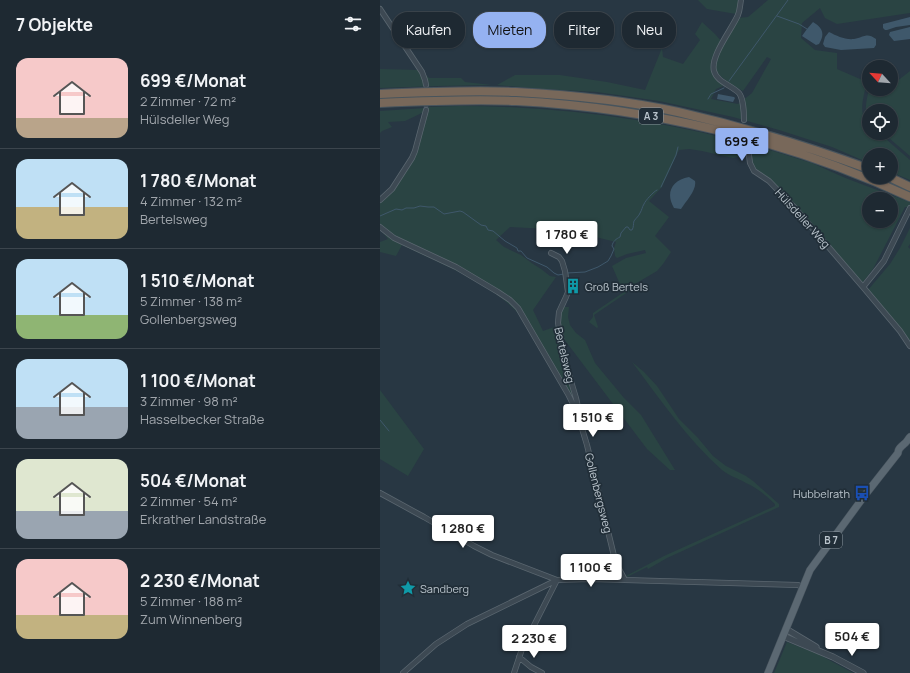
<!DOCTYPE html>
<html lang="de">
<meta charset="utf-8">
<style>
body{margin:0;font-family:Manrope,sans-serif;background:#2b353e;color:#f1f3f6;height:100vh;display:flex;flex-direction:column;font-size:15px;white-space:nowrap}
*{box-sizing:border-box;margin:0}
p{font-size:13px;color:#a1a6ac}
.icon{flex:none;width:22px;height:22px;fill:none;stroke:currentColor;stroke-width:2;stroke-linecap:round;stroke-linejoin:round}
.map{position:relative;flex:1;overflow:hidden}
.details{display:flex;flex-direction:column;background:#1e2932;width:380px}
.details>*{flex:none}
.top-card{position:absolute;left:12px;top:12px;width:380px;height:36px;display:flex;gap:8px}
.needle{width:26px;rotate:296deg}
.controls{position:absolute;left:482px;top:60px;display:grid;gap:8px}
.controls a{display:grid;place-items:center;width:36px;height:36px;border-radius:50%;background:#1e2932;box-shadow:0 1px 3px #0004,0 0 0 1px #3c454d;font-size:20px}
.price{position:absolute;translate:-50% -34px;padding:0 9px;border-radius:4px;background:#fff;color:#222;font-size:13px;line-height:26px;filter:drop-shadow(0 1px 2px #0008)}
.price::after{content:'';position:absolute;left:50%;top:24px;width:12px;height:9px;margin-left:-6px;background:inherit;clip-path:polygon(0 0,100% 0,50% 100%)}
.price.selected{background:#95b2f1;color:#111}
ul{padding:0;list-style:none}
li{display:flex;align-items:center;gap:12px;height:100px;padding:0 16px}
li+li{border-top:1px solid #3c454d}
li span{display:grid;place-items:center;flex:none;width:112px;height:80px;border-radius:12px;color:#555}
li>.icon{margin-inline-start:auto}
span .icon{width:48px;height:48px;fill:#fffc;stroke-width:1}
li b{font-size:17px}
h2{display:flex;justify-content:space-between;align-items:center;height:48px;padding:0 16px;font-size:17px}
.pill{padding:0 14px;border-radius:16px;background:#1e2932;box-shadow:0 1px 3px #0004,0 0 0 1px #3c454d;font-size:14px;line-height:36px}
.pill.selected{background:#95b2f1;color:#111}
main{display:flex;flex:1;min-height:0}
.map>svg:first-child{display:block}
.green{fill:#2a4443;fill-rule:evenodd}
.water{fill:#3f586b}
.lines{fill:none;stroke-linecap:round;stroke-linejoin:round}
.stream{stroke:#3f586b;stroke-width:1}
.minor-tunnel{stroke:#3e4c58;stroke-width:4.5;stroke-dasharray:4.5 2;stroke-linecap:butt}
.minor-casing{stroke:#5b6770;stroke-width:6}
.tertiary-casing{stroke:#5b6770;stroke-width:7}
.primary-casing{stroke:#46525c;stroke-width:8}
.motorway-casing{stroke:#47545d;stroke-width:10}
.minor{stroke:#3d4953;stroke-width:4.5}
.tertiary{stroke:#3d4953;stroke-width:5.5}
.primary{stroke:#5b6872;stroke-width:7}
.motorway{stroke:#78685a;stroke-width:8}
.labels{text-anchor:middle;dominant-baseline:central;stroke-width:3.5;stroke-linejoin:round;paint-order:stroke}
.shield{fill:#212e38;stroke:#8c97a0;stroke-width:1}
.shield-label{font-size:10px;font-weight:bold;fill:#bac4cc}
.street-label{font-size:11px;fill:#bac4cc;stroke:#212e38}
.poi-label{font-size:11px;fill:#bac4cc;stroke:#212e38;text-anchor:start}
</style>
<main>
<section class="details">
<h2>7 Objekte<svg class="icon" aria-label="filters" viewBox="0 0 24 24"><path d="M4 7h16M4 17h16"/><circle cx="9" cy="7" r="2"/><circle cx="15" cy="17" r="2"/></svg></h2>
<ul>
<li><span style="background:linear-gradient(#f6c9c9 75%,#b9a48a 0)"><svg class="icon" aria-label="home" viewBox="0 0 24 24"><path d="M3 11l9-7 9 7M6 9v11h12V9"/></svg></span><div><b>699 €/Monat</b><p>2 Zimmer · 72 m²</p><p>Hülsdeller Weg</p></div></li>
<li><span style="background:linear-gradient(#bfe0f5 60%,#c2b280 0)"><svg class="icon" aria-label="home" viewBox="0 0 24 24"><path d="M3 11l9-7 9 7M6 9v11h12V9"/></svg></span><div><b>1 780 €/Monat</b><p>4 Zimmer · 132 m²</p><p>Bertelsweg</p></div></li>
<li><span style="background:linear-gradient(#bfe0f5 70%,#8fb573 0)"><svg class="icon" aria-label="home" viewBox="0 0 24 24"><path d="M3 11l9-7 9 7M6 9v11h12V9"/></svg></span><div><b>1 510 €/Monat</b><p>5 Zimmer · 138 m²</p><p>Gollenbergsweg</p></div></li>
<li><span style="background:linear-gradient(#bfe0f5 60%,#9aa5b1 0)"><svg class="icon" aria-label="home" viewBox="0 0 24 24"><path d="M3 11l9-7 9 7M6 9v11h12V9"/></svg></span><div><b>1 100 €/Monat</b><p>3 Zimmer · 98 m²</p><p>Hasselbecker Straße</p></div></li>
<li><span style="background:linear-gradient(#dfe7d0 65%,#9aa5b1 0)"><svg class="icon" aria-label="home" viewBox="0 0 24 24"><path d="M3 11l9-7 9 7M6 9v11h12V9"/></svg></span><div><b>504 €/Monat</b><p>2 Zimmer · 54 m²</p><p>Erkrather Landstraße</p></div></li>
<li><span style="background:linear-gradient(#f6c9c9 70%,#c2b280 0)"><svg class="icon" aria-label="home" viewBox="0 0 24 24"><path d="M3 11l9-7 9 7M6 9v11h12V9"/></svg></span><div><b>2 230 €/Monat</b><p>5 Zimmer · 188 m²</p><p>Zum Winnenberg</p></div></li>
</ul>
</section>
<div class="map">
<svg width="530" height="673" viewBox="0 0 530 673">
<rect width="100%" height="100%" fill="#283743"/>
<path class="green" d="M318 0H359L356 14 327 9Z
M388 0H530V13L457 24 445 18 440 8 422 23 421 38 435 50 457 53V69L487 82C484 95 477 115 489 125V133H499L530 160V180L511 172V155H489V163L452 147 399 130 353 117 279 101 217 92 163 89 117 85 135 75H180L227 82 265 90 282 48 283 57 303 64 320 40 315 34 322 22 335 34 341 41 332 64 343 86 336 89 331 99 358 104 372 93 391 59 387 57 363 91C356 87 339 78 336 70 332 60 352 29 357 18L368 17Z
M0 69 39 70 41 76 45 74 49 78H81L85 82 112 85 59 86 0 88Z
M530 71V156L503 133H511V111H489V121C483 110 487 100 489 88L511 89V82H516Z
M79 106C189 106 298 122 403 154 412 157 422 160 432 163 444 168 455 174 468 179 488 187 509 194 530 202V205L528 207H525L493 269 483 282H480L442 236 374 169 367 153 359 157 353 158 322 151 309 149 299 150 282 187 269 201 289 217 275 236 291 252 283 264 277 271 243 291 232 266 246 258 266 253 265 250 247 254 237 258 235 256 234 248 236 242 187 230 130 227 116 240 124 247 141 255 153 264 161 269 170 276 176 277 153 310 163 331 177 326 180 346 197 410 138 308 127 297 13 236 0 226V203C15 188 28 171 37 152L48 107ZM489 199H511V221H489Z
M45 108 44 112 25 121 8 122 12 127 2 131 0 133V111Z
M530 228V244L528 247 530 249V342L488 290 510 264 520 248Z
M4 232 76 268 126 298 138 309 141 317C116 285 59 263 22 245L16 256 0 252V242L8 239 3 233Z
M258 285 214 315 218 327 217 328 209 322 213 317V313L241 294 255 286Z
M182 307H189L188 317 190 325 196 333 205 340 215 363 244 398 261 415 295 470H290L267 449 184 339 182 341 179 318Z
M252 362 264 372 277 386 299 419 318 438 333 456 346 466 366 476 373 481 399 504V507L287 558 268 569 267 567 247 577 246 576 284 556 395 506V504C387 496 377 488 366 483 358 478 349 476 342 470 307 439 280 399 252 362Z
M0 390 44 449 28 476 0 459Z
M407 642 438 654 473 673H394Z"/>
<path class="water" d="M530 17V25L516 27 507 30H505L503 28V24Z
M433 22C443 28 445 34 439 44L436 45 422 36 427 29Z
M530 27V39L514 41 509 35 510 32Z
M449 32C457 36 465 40 474 39 484 37 487 32 496 39V45L494 48 461 50 445 47 443 44 445 37Z
M338 94 354 97 355 98 353 102 337 99Z
M309 177 315 181C317 190 306 201 301 209L294 208C285 193 292 180 309 177Z"/>
<g class="lines">
<path class="stream" d="M397 16 419 24 427 29
M349 81 408 0
M328 99 331 94 344 88
M281 187 296 155 298 147
M0 216 16 209 22 210 26 208H34L40 206 48 207H54L64 214 80 211 83 212 101 225 106 226 108 230 113 231 125 241 137 248 138 251H141L147 258 167 267 174 273 178 275 184 274
M187 273 205 272 218 267 228 261 231 256 234 249 232 246C233 241 236 239 240 237L241 233 246 227H248L250 230H252C254 227 253 224 254 221 256 218 259 216 260 213 262 210 262 207 264 204 265 201 274 191 277 190
M0 420 9 431"/>
<path class="minor-tunnel" d="M46 85V110"/>
<defs>
<path id="minor" d="M361 0C360 5 360 10 358 15 352 29 330 56 334 71 337 82 351 85 359 93 363 98 364 113 364 120
M0 9 42 72 45 80 46 85
M368 148 370 163 374 171 389 181 414 207 483 287 520 331 530 346
M0 200 12 189 32 158 35 151 46 110
M0 227 14 238 76 267 118 292 130 300 138 308 188 394 197 412 207 445 235 560 239 569 245 580 418 585 422 587
M171 253 179 257 182 261 185 271 188 292 186 297 179 312 178 323 187 368 196 398 199 412
M483 287 504 261 530 208
M0 493 44 517 94 546 112 555 177 580
M139 657 151 667 162 673
M23 673 56 644 87 624 177 580 210 579 245 580
M134 673 142 649 177 580"/>
<path id="tertiary" d="M406 629 436 647
M403 636 453 657 483 673"/>
<path id="primary" d="M388 673 430 570 485 495 518 453C518 448 521 447 524 444 527 442 528 439 530 437"/>
<path id="motorway" d="M0 94C45 92 91 90 136 92 190 95 245 100 298 112 363 127 427 146 489 169
M0 103C45 101 91 99 136 101 272 108 407 140 530 197
M509 177 530 187"/>
</defs>
<use href="#minor" class="minor-casing"/>
<use href="#tertiary" class="tertiary-casing"/>
<use href="#primary" class="primary-casing"/>
<use href="#motorway" class="motorway-casing"/>
<use href="#minor" class="minor"/>
<use href="#tertiary" class="tertiary"/>
<use href="#primary" class="primary"/>
<use href="#motorway" class="motorway"/>
</g>
<defs>
<symbol id="building-bare" viewBox="-9 -9 18 18"><path d="M-4-6H4V6H1V3H-1V6H-4ZM-2.5-4.3h1.7v1.8h-1.7ZM.8-4.3h1.7v1.8H.8ZM-2.5-1h1.7V.8h-1.7ZM.8-1h1.7V.8H.8Z" fill="#0f9aa8" stroke="#212e38" stroke-width="2.5" paint-order="stroke"/></symbol>
<symbol id="bus-bare" viewBox="-9 -9 18 18"><path d="M-5-6H5V4H4V6H2V4H-2V6H-4V4H-5ZM-3.5-4V0h7V-4ZM-3.5 1.2v1.5H-2V1.2ZM2 1.2v1.5H3.5V1.2Z" fill="#1a4fb4" stroke="#212e38" stroke-width="2.5" paint-order="stroke"/></symbol>
<symbol id="sight-bare" viewBox="-9 -9 18 18"><path d="M0-6L1.8-2.2L6-1.7L2.9 1.2L3.7 5.4L0 3.3L-3.7 5.4L-2.9 1.2L-6-1.7L-1.8-2.2Z" fill="#0f9aa8" stroke="#212e38" stroke-width="2.5" paint-order="stroke"/></symbol>
</defs>
<g fill-rule="evenodd">
<use href="#building-bare" x="182" y="275" width="22" height="22"/>
<use href="#bus-bare" x="471" y="482" width="22" height="22"/>
<use href="#sight-bare" x="17" y="577" width="22" height="22"/>
</g>
<g class="labels">
<g class="shield">
<rect x="259" y="108" width="24" height="16" rx="3"/>
<rect x="440" y="532" width="22" height="16" rx="3"/>
</g>
<g class="shield-label">
<text x="271" y="116">A 3</text>
<text x="451" y="540">B 7</text>
</g>
<g class="street-label">
<text transform="translate(423 218) rotate(48)">Hülsdeller Weg</text>
<text transform="translate(185 355) rotate(77)">Bertelsweg</text>
<text transform="translate(219 493) rotate(76)">Gollenbergsweg</text>
</g>
<g class="poi-label">
<text x="205" y="286">Groß Bertels</text>
<text x="470" y="493" text-anchor="end">Hubbelrath</text>
<text x="40" y="588">Sandberg</text>
</g>
</g>
</svg>
<div class="controls">
<a><svg class="needle" viewBox="-14 -14 28 28"><path d="M0-13l5 13h-10z" fill="#e53935"/><path d="M0 13l5-13h-10z" fill="#a1a6ac"/></svg></a>
<a><svg class="icon" aria-label="locate" viewBox="0 0 24 24"><circle cx="12" cy="12" r="6"/><path d="M12 2v4M12 18v4M2 12h4M18 12h4"/></svg></a>
<a>+</a>
<a>−</a>
</div>
<b class="price selected" style="left:362px;top:162px">699 €</b>
<b class="price" style="left:187px;top:255px">1 780 €</b>
<b class="price" style="left:213px;top:438px">1 510 €</b>
<b class="price" style="left:83px;top:549px">1 280 €</b>
<b class="price" style="left:211px;top:588px">1 100 €</b>
<b class="price" style="left:472px;top:657px">504 €</b>
<b class="price" style="left:154px;top:659px">2 230 €</b>
<div class="top-card">
<a class="pill">Kaufen</a>
<a class="pill selected">Mieten</a>
<a class="pill">Filter</a>
<a class="pill">Neu</a>
</div>
</div>
</main>
